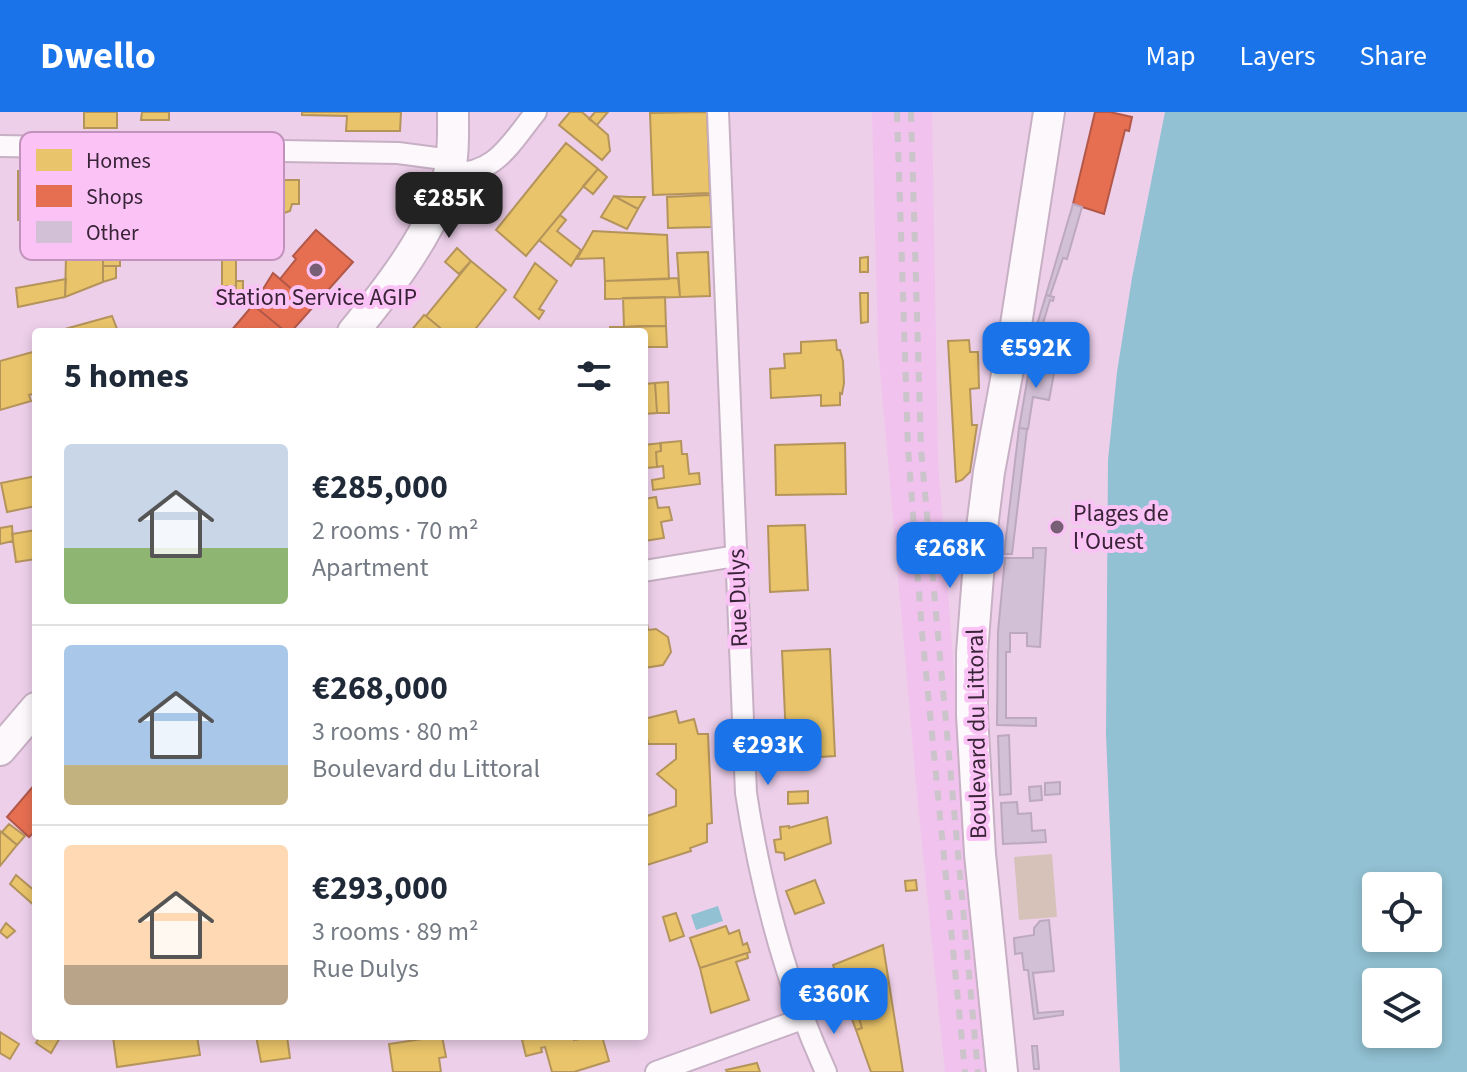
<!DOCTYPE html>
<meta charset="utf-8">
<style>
body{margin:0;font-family:"Source Sans 3",sans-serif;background:#f6f6f7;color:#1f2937;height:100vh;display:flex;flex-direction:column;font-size:30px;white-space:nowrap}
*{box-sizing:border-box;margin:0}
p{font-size:26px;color:#747a83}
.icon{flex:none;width:44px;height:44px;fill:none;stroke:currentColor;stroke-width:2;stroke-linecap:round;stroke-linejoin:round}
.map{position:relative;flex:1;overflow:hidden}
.sheet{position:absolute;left:32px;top:216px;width:616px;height:712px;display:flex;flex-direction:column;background:#fff;border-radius:8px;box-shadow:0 4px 12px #0003}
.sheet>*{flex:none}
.buttons{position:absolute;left:1362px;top:760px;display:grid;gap:16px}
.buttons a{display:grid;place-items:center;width:80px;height:80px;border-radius:8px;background:#fff;box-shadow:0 4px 12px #0003;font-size:40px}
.price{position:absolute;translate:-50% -68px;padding:0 18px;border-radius:16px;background:#1a73e8;color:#fff;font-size:26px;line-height:52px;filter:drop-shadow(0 2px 4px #0008)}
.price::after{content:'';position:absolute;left:50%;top:48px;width:24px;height:18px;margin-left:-12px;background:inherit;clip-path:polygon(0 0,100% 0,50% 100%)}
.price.on{background:#222;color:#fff}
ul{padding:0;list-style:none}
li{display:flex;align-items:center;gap:24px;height:200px;padding:0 32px}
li+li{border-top:2px solid #e0e1e3}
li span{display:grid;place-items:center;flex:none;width:224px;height:160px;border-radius:8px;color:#555}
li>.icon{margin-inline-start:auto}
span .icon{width:96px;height:96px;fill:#fffc;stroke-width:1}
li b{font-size:34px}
h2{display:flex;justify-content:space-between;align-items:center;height:96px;padding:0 32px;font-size:34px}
header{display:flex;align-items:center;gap:48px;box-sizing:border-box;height:112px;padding:0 40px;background:#1a73e8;color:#fff}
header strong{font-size:38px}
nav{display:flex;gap:44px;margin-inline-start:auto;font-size:28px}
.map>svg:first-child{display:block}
.built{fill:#f1c2ed}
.green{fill:#d7c2ba}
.water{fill:#91c1d2;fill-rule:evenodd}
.homes{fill:#e9c46a;stroke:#b4945b;stroke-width:2}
.shops{fill:#e76f51;stroke:#b25849;stroke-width:2}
.building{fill:#d2c0d6;stroke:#bca8bf;stroke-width:2}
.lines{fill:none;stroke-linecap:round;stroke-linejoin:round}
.minor-casing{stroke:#c7afc4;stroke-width:24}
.secondary-casing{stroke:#c7afc4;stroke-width:34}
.minor{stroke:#fcf8fc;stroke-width:20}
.secondary{stroke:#fcf8fc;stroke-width:30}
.rail{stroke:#ccc4cb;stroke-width:6;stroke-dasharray:10 10;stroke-linecap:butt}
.poi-dot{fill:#775f76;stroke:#fac2f5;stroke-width:3}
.labels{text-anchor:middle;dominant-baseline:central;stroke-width:8;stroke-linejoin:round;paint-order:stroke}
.poi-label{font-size:24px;fill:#382337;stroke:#fac2f5}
.street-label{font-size:24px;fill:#382337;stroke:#fac2f5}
.key{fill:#fac2f5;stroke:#c092bc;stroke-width:2}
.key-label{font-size:22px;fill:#382337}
</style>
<header>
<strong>Dwello</strong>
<nav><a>Map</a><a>Layers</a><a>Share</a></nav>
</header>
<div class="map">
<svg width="1467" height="960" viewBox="0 0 1467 960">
<rect width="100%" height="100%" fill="#edcfea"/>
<path class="built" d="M872 0H932L938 350 959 625 990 960H945L917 682 878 234Z"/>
<path class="green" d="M1052 742 1057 805 1019 808 1014 745Z"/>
<path class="water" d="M1165 0H1467V960H1120L1106 622 1108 348 1117 260 1132 166ZM1376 774H1428V826H1376ZM1376 870H1428V922H1376Z
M718 794 723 809 696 818 691 803Z"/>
<path class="homes" d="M84 0H117V16H84Z
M142 0H169V8H141Z
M302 0H401L400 19H346L347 4 302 3Z
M570 0H582L608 23 610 39 602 48 559 13Z
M595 0H608L597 13 589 7Z
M707 0 710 81 653 83 650 1Z
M566 31 598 57 526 144 496 118Z
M598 57 607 65 593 82 583 74Z
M18 59 57 60 56 93H36V108H18Z
M251 68H299V92H292L290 99 284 101V117L275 118V132L251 134Z
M710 83 712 115 668 116 667 85Z
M614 84 638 97 627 117 601 105Z
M614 84 629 85H645L638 97Z
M560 103 566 108 557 119 581 138 571 154 539 128Z
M593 119 667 123 669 167 605 169 604 146 577 147Z
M103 122H120V154H103Z
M103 122V170L65 185 66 144H76L77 123Z
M457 136 471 149 459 162 445 150Z
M708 140 710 184 680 185 677 141Z
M868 145V160H860V146Z
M222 148H236V174H222Z
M471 149 506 178 473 220H445L426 204Z
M535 151 557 169 539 197 544 199 539 207 514 185Z
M103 154H116V166L103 170Z
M678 166 680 185 605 187V169Z
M66 167 65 185 18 195 16 176Z
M236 169H243V184H236Z
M860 181H868V210L861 211Z
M665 185 666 214 624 215 623 186Z
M424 203 426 204 445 220H410Z
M112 204 117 217 113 220H66L65 217Z
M638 214V219L624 220V215Z
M638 214H666L667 235H644V220H638Z
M610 215H624V220H610Z
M836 228 837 238H840L843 249 844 271 842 282 840 281V293L821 294V283L771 286 770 257 785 256 784 242 801 241V230Z
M969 228 970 240H978L979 276 970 277 972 313H977L970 360 962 368 956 370 948 229Z
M36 239V281L29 283 31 289 0 298V249Z
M668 270 669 301H657L655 271Z
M655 271 657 301 644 302V272Z
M681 329 682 342H687L689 362 699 361 700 372 653 378 652 368 664 366 663 354 657 355 656 340 661 339 660 331Z
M661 331V339L656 340 657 355 645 356 644 333Z
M845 331 846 382 776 383 775 333Z
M36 364V394L7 400 1 371Z
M656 385 658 396 669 395 672 408 661 410 664 426 644 429V387Z
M805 413 808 478 770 480 768 414Z
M12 414 13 429 0 432V416Z
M36 418V447L16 450 12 422Z
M644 490 648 518 656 517 668 525 671 540 663 553 644 556Z
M830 537 835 644 787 647 782 539Z
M676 599 679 611 694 607 698 622H708L712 711 707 712V730L690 736 691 739 644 754V705L676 694V678L657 662 676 647V632H648L644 607Z
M808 679V691L788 692V680Z
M827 705 831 731 785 748 784 741 776 740 774 728 781 727 780 715 789 714V716Z
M9 712 25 724 17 733 2 720Z
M0 719 17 733 0 754Z
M16 763 36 780V795L10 772Z
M815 768 824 791 795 802 786 779Z
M916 768 917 778 906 779 905 769Z
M676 801 684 824 670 829 663 805Z
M6 811 15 819 7 826 0 820Z
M726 814 729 822 739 818 743 833 747 831 750 840 700 856 690 826Z
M883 833 903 960H871L856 918 862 916 859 906 849 899 833 853Z
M747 841 748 846 736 850 749 888 711 901 700 856Z
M849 899 859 906 862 916 856 918Z
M0 920 19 932 10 947 0 941Z
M40 924H61L51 941 36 931Z
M197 924 200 943 117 955 113 925Z
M256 924H287L290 946 261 950Z
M442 924 446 945 439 946 441 960H393L389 932Z
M533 924H573L574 928 602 924 609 949 574 960H552L545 935 541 936 542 940 526 944 522 928Z
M757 951 760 960H727L726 958Z"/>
<path class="shops" d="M1095 0H1110L1132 5 1129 19 1125 18 1104 102 1073 92Z
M316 118 353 150 313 195 280 167 296 147 293 144Z
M273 161 313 195 291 220H286L253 193Z
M253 193 286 220H230Z
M36 671V718L29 725 7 705Z"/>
<path class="building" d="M1073 92 1082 95 1067 147 1063 146 1050 184 1046 183Z
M1046 183 1054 185 1053 189 1050 188 1041 218 1036 216Z
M1030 252 1055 256 1049 288 1033 285 1028 317 1019 316Z
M1019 316 1027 317 1012 442H1004Z
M1033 436H1046L1040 535 1027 534V521H1010V540H1006V606H1036V614L997 613 998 520 1005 446H1033Z
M1009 623 1011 682 1000 683 998 624Z
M1060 670V682L1045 683V671Z
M1041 674 1042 688 1030 689 1029 675Z
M1017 690 1018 702 1031 701 1032 719 1045 718 1046 730 1003 732 1001 691Z
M1049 808 1054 859 1033 861 1038 901 1063 899V903L1034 907 1028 858H1024L1022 841 1015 842 1014 826 1034 823V816L1040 809Z
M1032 934H1037L1039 957H1034Z"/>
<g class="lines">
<defs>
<path id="minor" d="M718 0 746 681C761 778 785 870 826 960
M0 34 398 41 451 48
M449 61C495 64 510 32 536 0
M644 459 736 444
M656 960 802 907"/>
<path id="secondary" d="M353 220C389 176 434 118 449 62 454 43 453 20 453 0
M0 638 36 596
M1002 960 980 742 972 603V541L981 424 989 360 1015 219 1049 0"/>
</defs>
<use href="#minor" class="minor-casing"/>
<use href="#secondary" class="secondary-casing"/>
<use href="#minor" class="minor"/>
<use href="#secondary" class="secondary"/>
<path class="rail" d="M897 0 908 336 922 520 965 960
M911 0 921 337 978 960"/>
</g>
<g class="poi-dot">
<circle cx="316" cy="158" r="8"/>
<circle cx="1057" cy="415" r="8"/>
</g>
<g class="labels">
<g class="poi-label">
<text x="316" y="185">Station Service AGIP</text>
<text x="1073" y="401" text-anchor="start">Plages de<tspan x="1073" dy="28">l'Ouest</tspan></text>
</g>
<g class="street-label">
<text transform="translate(738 486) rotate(-92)">Rue Dulys</text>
<text transform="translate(977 622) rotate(-91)">Boulevard du Littoral</text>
</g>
</g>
<rect x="20" y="20" width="264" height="128" rx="12" class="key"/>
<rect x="36" y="37" width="36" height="22" fill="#e9c46a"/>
<rect x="36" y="73" width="36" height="22" fill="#e76f51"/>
<rect x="36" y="109" width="36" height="22" fill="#d2c0d6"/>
<g class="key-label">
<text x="86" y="56">Homes</text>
<text x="86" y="92">Shops</text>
<text x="86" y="128">Other</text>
</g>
</svg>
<div class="buttons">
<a><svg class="icon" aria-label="locate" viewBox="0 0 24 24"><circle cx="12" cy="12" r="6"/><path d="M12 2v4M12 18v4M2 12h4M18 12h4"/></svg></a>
<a><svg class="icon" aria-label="layers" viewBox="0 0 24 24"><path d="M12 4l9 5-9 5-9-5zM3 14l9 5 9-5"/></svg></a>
</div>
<b class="price on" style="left:449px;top:128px">€285K</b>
<b class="price" style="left:1036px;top:278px">€592K</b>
<b class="price" style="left:950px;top:478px">€268K</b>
<b class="price" style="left:768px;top:675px">€293K</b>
<b class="price" style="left:834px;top:924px">€360K</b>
<section class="sheet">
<h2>5 homes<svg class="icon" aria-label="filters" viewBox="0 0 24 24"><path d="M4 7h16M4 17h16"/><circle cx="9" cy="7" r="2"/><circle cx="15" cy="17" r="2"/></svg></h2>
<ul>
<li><span style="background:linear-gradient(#c9d6e8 65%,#8fb573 0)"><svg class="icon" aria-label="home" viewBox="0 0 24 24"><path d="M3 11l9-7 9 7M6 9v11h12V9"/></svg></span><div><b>€285,000</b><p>2 rooms · 70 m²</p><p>Apartment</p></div></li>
<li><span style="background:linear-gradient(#a9c7e8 75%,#c2b280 0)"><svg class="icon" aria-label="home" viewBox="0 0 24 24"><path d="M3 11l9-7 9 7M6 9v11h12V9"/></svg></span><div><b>€268,000</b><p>3 rooms · 80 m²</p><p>Boulevard du Littoral</p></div></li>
<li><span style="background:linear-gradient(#ffd9b3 75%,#b9a48a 0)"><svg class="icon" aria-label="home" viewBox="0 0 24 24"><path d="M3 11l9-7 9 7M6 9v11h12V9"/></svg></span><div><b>€293,000</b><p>3 rooms · 89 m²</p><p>Rue Dulys</p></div></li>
</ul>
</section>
</div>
